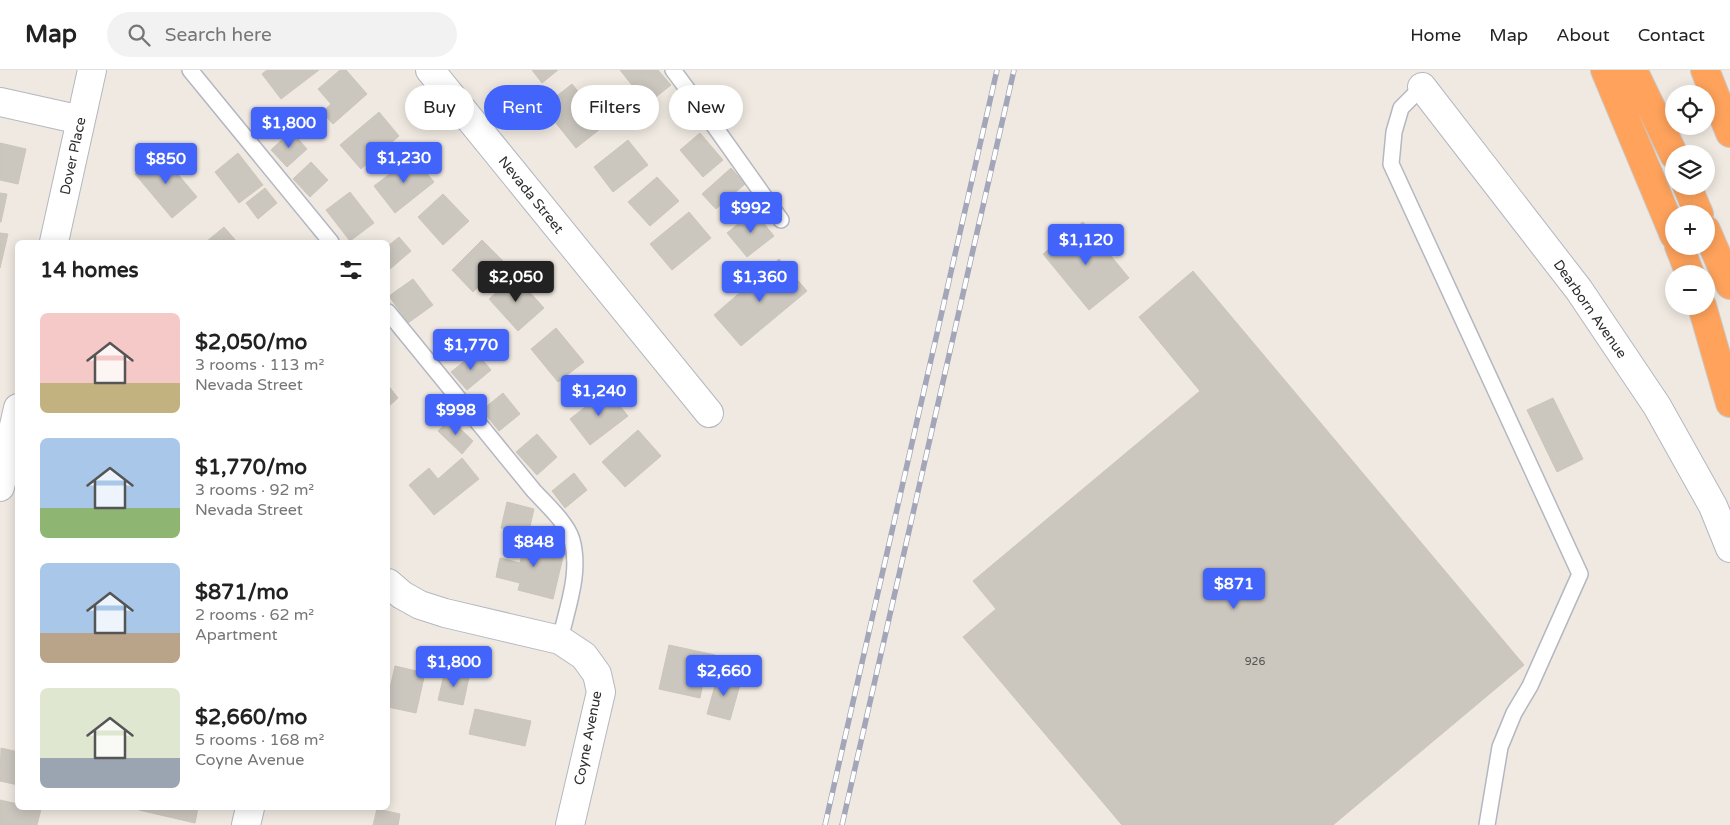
<!DOCTYPE html>
<meta charset="utf-8">
<style>
body{margin:0;font-family:"Varela Round",sans-serif;background:#f2f2f2;color:#222;height:100vh;display:flex;flex-direction:column;font-size:19px;white-space:nowrap}
*{box-sizing:border-box;margin:0}
p{font-size:16px;color:#767676}
.icon{flex:none;width:28px;height:28px;fill:none;stroke:currentColor;stroke-width:2;stroke-linecap:round;stroke-linejoin:round}
.map{position:relative;flex:1;overflow:hidden}
.details{position:absolute;left:15px;top:170px;width:375px;height:570px;display:flex;flex-direction:column;background:#fff;border-radius:8px;box-shadow:0 2px 12px #0003}
.details>*{flex:none}
.hud{position:absolute;left:405px;top:15px;width:475px;height:45px;display:flex;gap:10px}
.buttons{position:absolute;left:1665px;top:15px;display:grid;gap:10px}
.buttons a{display:grid;place-items:center;width:50px;height:50px;border-radius:50%;background:#fff;box-shadow:0 2px 12px #0003;font-size:25px}
.price{position:absolute;translate:-50% -42px;padding:0 11px;border-radius:5px;background:#4264fb;color:#fff;font-size:16px;line-height:32px;filter:drop-shadow(0 1px 2px #0008)}
.price::after{content:'';position:absolute;left:50%;top:30px;width:15px;height:11px;margin-left:-8px;background:inherit;clip-path:polygon(0 0,100% 0,50% 100%)}
.price.current{background:#222;color:#fff}
ul{padding:0;list-style:none}
li{display:flex;align-items:center;gap:15px;height:125px;padding:0 25px}
li span{display:grid;place-items:center;flex:none;width:140px;height:100px;border-radius:8px;color:#555}
li>.icon{margin-inline-start:auto}
span .icon{width:60px;height:60px;fill:#fffc;stroke-width:1}
li b{font-size:21px}
h2{display:flex;justify-content:space-between;align-items:center;height:60px;padding:0 25px;font-size:21px}
.tag{padding:0 18px;border-radius:22px;background:#fff;box-shadow:0 2px 12px #0003;font-size:18px;line-height:45px}
.tag.current{background:#4264fb;color:#fff}
header{display:flex;align-items:center;gap:30px;box-sizing:border-box;height:70px;padding:0 25px;background:#fff;border-bottom:1px solid #e0e0e0}
header strong{font-size:24px}
nav{display:flex;gap:28px;margin-inline-start:auto;font-size:18px}
.search{width:350px;height:45px;background:#f2f2f2;display:flex;align-items:center;gap:12px;box-sizing:border-box;padding:0 18px;border-radius:28px;color:#767676;font-size:19px}
.map>svg:first-child{display:block}
.building{fill:#cbc7bf;stroke:#cbc5ba}
.lines{fill:none;stroke-linecap:round;stroke-linejoin:round}
.lane-casing{stroke:#b4b7c1;stroke-width:18}
.street-casing{stroke:#b4b7c1;stroke-width:30}
.highway-casing{stroke:#c9c9c9;stroke-width:30}
.lane{stroke:#fff;stroke-width:15}
.street{stroke:#fff;stroke-width:28}
.highway{stroke:#ffa35c;stroke-width:28}
.rail-casing{stroke:#a3a6b8;stroke-width:5.5}
.rail{stroke:#fff;stroke-width:4;stroke-dasharray:11;stroke-linecap:butt}
.labels{text-anchor:middle;dominant-baseline:central;stroke-width:5;stroke-linejoin:round;paint-order:stroke}
.number-label{font-size:11px;fill:#555452}
.street-label{font-size:14px;fill:#2e2e2e;stroke:#fff}
</style>
<header>
<strong>Map</strong>
<div class="search"><svg class="icon" aria-label="search" viewBox="0 0 24 24"><circle cx="10" cy="10" r="6"/><path d="M15 15l6 6"/></svg>Search here</div>
<nav><a>Home</a><a>Map</a><a>About</a><a>Contact</a></nav>
</header>
<div class="map">
<svg width="1730" height="755" viewBox="0 0 1730 755">
<rect width="100%" height="100%" fill="#efe9e1"/>
<path class="building" d="M267 0H319L281 29 262 4Z
M340 0H346L367 24 333 54 322 42 331 34 318 19Z
M532 0H558L542 13Z
M620 0H658L671 15 647 34Z
M572 14 605 55 576 78 543 37Z
M379 42 399 66 361 99 340 75Z
M291 61 307 79 287 97 271 80Z
M700 63 723 90 703 107 680 80Z
M628 70 648 95 613 122 594 97Z
M0 73 26 79 18 114 0 110Z
M160 83 197 127 172 148 135 104Z
M238 83 263 115 239 133 215 102Z
M413 86 434 112 395 143 374 116Z
M311 92 328 110 310 127 293 109Z
M731 98 745 114 716 139 702 124Z
M657 107 679 131 650 156 628 132Z
M265 118 277 133 258 149 246 133Z
M350 122 374 153 350 171 326 140Z
M0 123 7 124 1 152H0Z
M443 124 469 151 443 175 418 147Z
M754 141 774 166 747 187 727 163Z
M689 142 711 168 672 200 650 174Z
M1083 152 1129 208 1089 240 1043 184Z
M224 157 237 172H206Z
M0 163 8 164 0 198Z
M399 167 411 181 390 199 388 196V176Z
M482 170 504 192 473 222 452 200Z
M779 189 807 221 741 276 714 245Z
M1193 201 1524 595 1333 755H1122L963 567 996 539 973 511 1200 321 1139 247Z
M515 206 544 238 518 261 489 229Z
M413 209 433 235 408 253 389 226Z
M556 258 584 292 558 312 531 279Z
M476 282 491 300 467 320 451 302Z
M388 315 398 328 388 337Z
M607 320 628 346 590 375 570 349Z
M503 323 520 344 499 361 482 340Z
M1553 328 1583 389 1557 402 1527 340Z
M450 349 473 371 462 384 438 361Z
M638 360 661 386 625 417 602 392Z
M537 364 557 387 537 405 516 382Z
M462 388 479 409 434 445 409 415 429 398 438 409Z
M574 403 587 420 565 438 552 421Z
M507 432 534 439 528 465 501 458Z
M527 465 553 472 550 485 563 487 553 529 518 520 520 513 496 507 500 488 520 493Z
M669 575 715 585 708 614 703 613 700 628 659 619Z
M395 596 425 603 416 643 388 637V618H390Z
M445 601 469 607 463 635 438 630Z
M718 605 741 611 730 650 707 644Z
M475 639 531 651 525 676 469 664Z
M1 678 18 682V715L0 711Z
M0 730 18 734V738L41 739 37 755H0Z
M139 738H198L195 753 139 740Z
M377 739 400 744 398 755H373Z"/>
<g class="lines">
<defs>
<path id="lane" d="M190 0 331 172
M673 0 705 43 781 150
M1422 17 1401 38 1394 62 1391 94 1580 504 1530 616 1514 643 1500 677 1487 755
M388 242 534 421C546 434 567 453 572 470 581 503 567 538 560 570"/>
<path id="street" d="M430 0 709 343
M1422 17 1579 220 1657 336 1713 436 1730 478
M0 32 81 50
M54 172 92 0
M0 417 18 338
M388 513 402 525 420 535 445 543 560 570 584 586 597 604 601 622 570 755
M246 755 250 738"/>
<path id="highway" d="M1605 0 1674 165
M1633 0 1674 85
M1705 0 1730 63
M1687 116 1699 144
M1706 160 1730 215
M1679 176 1690 204
M1702 236 1730 333"/>
</defs>
<use href="#lane" class="lane-casing"/>
<use href="#street" class="street-casing"/>
<use href="#highway" class="highway-casing"/>
<use href="#lane" class="lane"/>
<use href="#street" class="street"/>
<use href="#highway" class="highway"/>
<defs>
<path id="rail" d="M825 755 997 0
M842 755 1014 0"/>
</defs>
<use href="#rail" class="rail-casing"/>
<use href="#rail" class="rail"/>
</g>
<g class="labels">
<g class="number-label">
<text x="1255" y="591">926</text>
</g>
<g class="street-label">
<text transform="translate(73 86) rotate(-78)">Dover Place</text>
<text transform="translate(531 125) rotate(51)">Nevada Street</text>
<text transform="translate(1590 239) rotate(55)">Dearborn Avenue</text>
<text transform="translate(588 668) rotate(-79)">Coyne Avenue</text>
</g>
</g>
</svg>
<div class="buttons">
<a><svg class="icon" aria-label="locate" viewBox="0 0 24 24"><circle cx="12" cy="12" r="6"/><path d="M12 2v4M12 18v4M2 12h4M18 12h4"/></svg></a>
<a><svg class="icon" aria-label="layers" viewBox="0 0 24 24"><path d="M12 4l9 5-9 5-9-5zM3 14l9 5 9-5"/></svg></a>
<a>+</a>
<a>−</a>
</div>
<b class="price" style="left:289px;top:79px">$1,800</b>
<b class="price" style="left:404px;top:114px">$1,230</b>
<b class="price" style="left:166px;top:115px">$850</b>
<b class="price" style="left:751px;top:164px">$992</b>
<b class="price" style="left:1086px;top:196px">$1,120</b>
<b class="price current" style="left:516px;top:233px">$2,050</b>
<b class="price" style="left:760px;top:233px">$1,360</b>
<b class="price" style="left:471px;top:301px">$1,770</b>
<b class="price" style="left:599px;top:347px">$1,240</b>
<b class="price" style="left:456px;top:366px">$998</b>
<b class="price" style="left:534px;top:498px">$848</b>
<b class="price" style="left:1234px;top:540px">$871</b>
<b class="price" style="left:454px;top:618px">$1,800</b>
<b class="price" style="left:724px;top:627px">$2,660</b>
<div class="hud">
<a class="tag">Buy</a>
<a class="tag current">Rent</a>
<a class="tag">Filters</a>
<a class="tag">New</a>
</div>
<section class="details">
<h2>14 homes<svg class="icon" aria-label="filters" viewBox="0 0 24 24"><path d="M4 7h16M4 17h16"/><circle cx="9" cy="7" r="2"/><circle cx="15" cy="17" r="2"/></svg></h2>
<ul>
<li><span style="background:linear-gradient(#f6c9c9 70%,#c2b280 0)"><svg class="icon" aria-label="home" viewBox="0 0 24 24"><path d="M3 11l9-7 9 7M6 9v11h12V9"/></svg></span><div><b>$2,050/mo</b><p>3 rooms · 113 m²</p><p>Nevada Street</p></div></li>
<li><span style="background:linear-gradient(#a9c7e8 70%,#8fb573 0)"><svg class="icon" aria-label="home" viewBox="0 0 24 24"><path d="M3 11l9-7 9 7M6 9v11h12V9"/></svg></span><div><b>$1,770/mo</b><p>3 rooms · 92 m²</p><p>Nevada Street</p></div></li>
<li><span style="background:linear-gradient(#a9c7e8 70%,#b9a48a 0)"><svg class="icon" aria-label="home" viewBox="0 0 24 24"><path d="M3 11l9-7 9 7M6 9v11h12V9"/></svg></span><div><b>$871/mo</b><p>2 rooms · 62 m²</p><p>Apartment</p></div></li>
<li><span style="background:linear-gradient(#dfe7d0 70%,#9aa5b1 0)"><svg class="icon" aria-label="home" viewBox="0 0 24 24"><path d="M3 11l9-7 9 7M6 9v11h12V9"/></svg></span><div><b>$2,660/mo</b><p>5 rooms · 168 m²</p><p>Coyne Avenue</p></div></li>
</ul>
</section>
</div>
